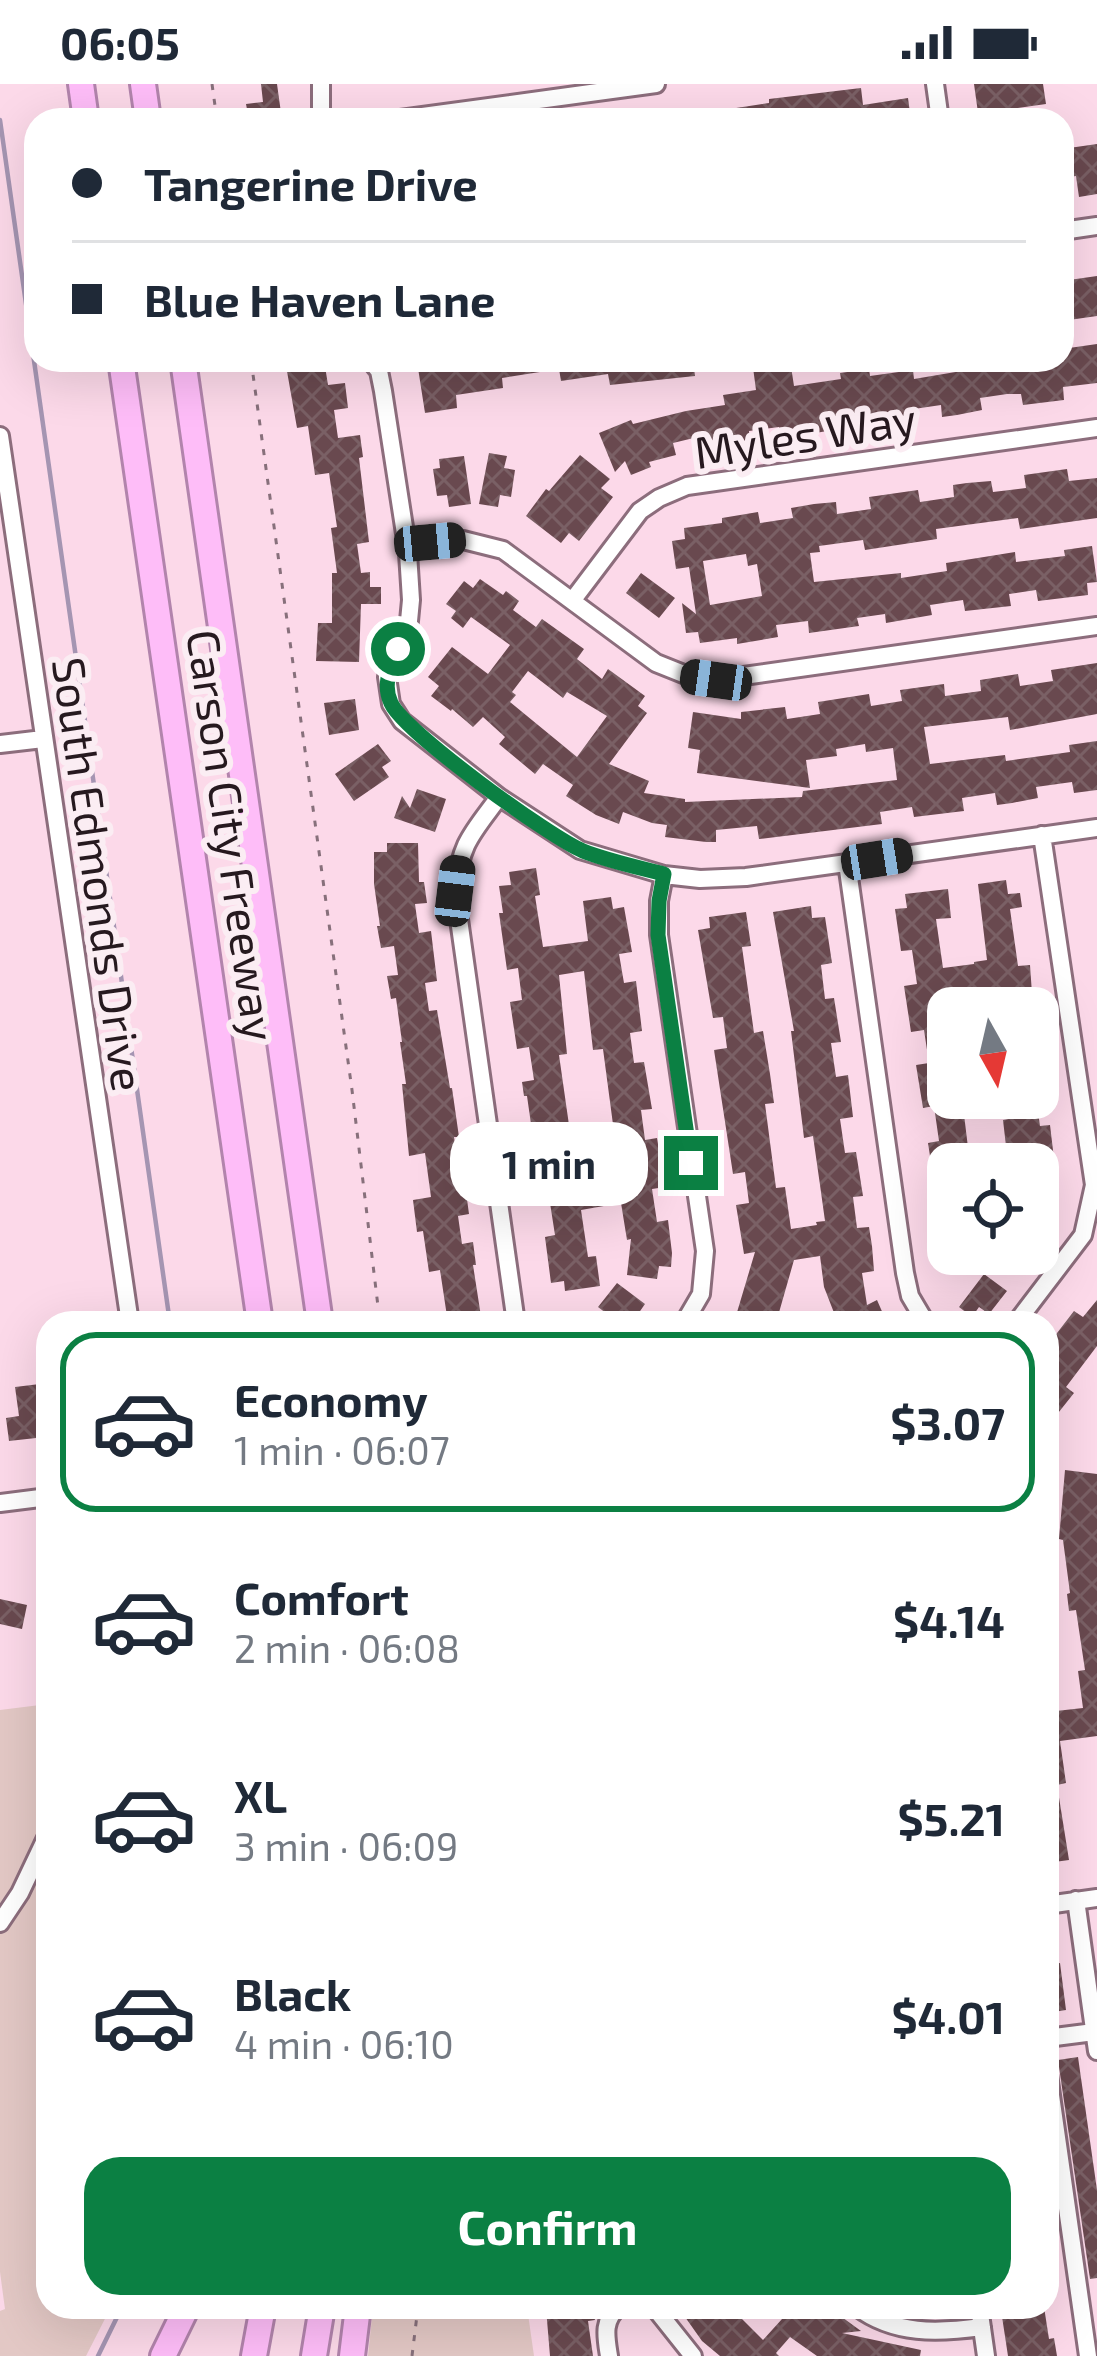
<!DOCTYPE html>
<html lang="en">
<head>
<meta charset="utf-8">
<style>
  body { margin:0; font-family:"Exo 2",sans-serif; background:#f6f6f7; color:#1f2937; height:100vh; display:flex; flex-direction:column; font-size:45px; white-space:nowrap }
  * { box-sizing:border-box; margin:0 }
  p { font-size:39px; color:#747a83 }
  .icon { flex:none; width:66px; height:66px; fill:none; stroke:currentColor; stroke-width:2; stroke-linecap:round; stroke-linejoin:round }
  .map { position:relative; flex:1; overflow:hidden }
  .sheet { position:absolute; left:36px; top:1227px; width:1023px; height:1008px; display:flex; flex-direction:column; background:#fff; border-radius:36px; box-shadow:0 12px 48px #0002 }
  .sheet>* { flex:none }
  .banner { position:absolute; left:24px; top:24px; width:1050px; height:264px; border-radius:36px; box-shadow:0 12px 48px #0002; display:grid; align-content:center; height:264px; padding:0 48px; background:#fff }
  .needle { width:78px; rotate:172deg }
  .buttons { position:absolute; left:927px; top:903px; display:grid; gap:24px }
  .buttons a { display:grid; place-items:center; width:132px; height:132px; border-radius:24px; background:#fff; box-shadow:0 12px 48px #0002; font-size:60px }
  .end { position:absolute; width:54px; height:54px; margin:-27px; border:15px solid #0b8043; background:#fff; box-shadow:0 0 0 6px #fff }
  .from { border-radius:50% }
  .bubble { position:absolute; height:84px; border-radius:36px; background:#fff; box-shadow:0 12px 48px #0002; font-size:39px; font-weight:700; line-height:84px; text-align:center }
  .car { position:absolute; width:36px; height:72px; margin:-36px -18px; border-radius:15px; box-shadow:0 0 9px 3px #0007; background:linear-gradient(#222 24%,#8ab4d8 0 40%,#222 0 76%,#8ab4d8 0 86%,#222 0) }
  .banner b { display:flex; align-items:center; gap:42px; height:114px; font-size:45px }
  .banner b+b { border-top:3px solid #e0e1e3 }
  .banner i { width:30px; height:30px; background:#1f2937 }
  ul { padding:21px 0 0; list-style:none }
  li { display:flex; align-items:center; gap:36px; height:180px; margin:0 24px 18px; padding:0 24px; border:6px solid transparent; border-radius:36px }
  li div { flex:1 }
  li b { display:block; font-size:45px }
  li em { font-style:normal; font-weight:700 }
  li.selected { border-color:#0b8043 }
  li>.icon { width:108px; height:108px; stroke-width:1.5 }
  .primary-button { display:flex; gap:24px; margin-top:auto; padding:24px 48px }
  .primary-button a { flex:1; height:138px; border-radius:36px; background:#0b8043; color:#fff; font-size:48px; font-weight:700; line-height:138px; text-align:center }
  .status { display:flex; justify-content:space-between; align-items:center; height:84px; padding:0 60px; background:#fff; direction:ltr }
  .status svg { height:33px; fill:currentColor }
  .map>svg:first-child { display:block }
  .grass { fill:#e3c8c5 }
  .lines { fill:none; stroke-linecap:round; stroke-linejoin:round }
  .stream { stroke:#a595b2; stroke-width:4.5 }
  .building { fill:url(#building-cross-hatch); fill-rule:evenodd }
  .minor-casing { stroke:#8c6d7c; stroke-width:22 }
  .highway-casing { stroke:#b284ac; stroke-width:30 }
  .path { stroke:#87707b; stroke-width:3; stroke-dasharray:6 9; stroke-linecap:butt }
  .minor { stroke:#fff; stroke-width:16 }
  .highway { stroke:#febdf8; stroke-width:24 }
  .route { stroke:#0b8043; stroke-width:15 }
  .labels { text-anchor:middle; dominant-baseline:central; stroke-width:12; stroke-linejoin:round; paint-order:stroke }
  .street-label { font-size:45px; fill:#26191f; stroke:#fbedf3 }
</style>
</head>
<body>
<div class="status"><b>06:05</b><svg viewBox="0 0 49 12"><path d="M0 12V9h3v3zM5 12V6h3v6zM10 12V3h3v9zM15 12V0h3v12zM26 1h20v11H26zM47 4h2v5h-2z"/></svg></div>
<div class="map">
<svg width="1097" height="2272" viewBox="0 0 1097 2272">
  <defs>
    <pattern id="building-cross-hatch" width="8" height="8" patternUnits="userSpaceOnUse" patternTransform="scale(3)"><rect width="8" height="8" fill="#69494f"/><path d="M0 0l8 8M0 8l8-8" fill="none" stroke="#7a6065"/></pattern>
  </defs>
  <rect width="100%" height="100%" fill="#fcd9e9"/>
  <path class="grass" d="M48,1620v603h63l-25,49h-86v-45l5,-2 -5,-37v-562z
    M373,2223h154l7,49h-166z"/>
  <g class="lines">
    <path class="stream" d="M0,36l170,1203
      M98,2272l24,-49"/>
  </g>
  <path class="building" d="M261,0h16l5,36h-33l-3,-16 17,-2z
    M974,0h69l3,20 -35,5 1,11h-33z
    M861,4l2,17 45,-7 3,22h-33l-1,-3 -21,3h-145l-1,-8 59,-9v-4z
    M1097,60v50l-18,3 -3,-21 -14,2v-29z
    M1097,192v40l-35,5v-40z
    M1097,260v39l-34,4 1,13 -41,5 -2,-11h-14l-27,4 2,12 -25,5 -15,2 -1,-12 -34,5 1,12 -22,3 -26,3 -2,-12 -33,5 2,10 -46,8 -2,-12 -30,4 1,12 -19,3 -24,2 -1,-13 -33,8 3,12 -27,7 2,5 -20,8 -6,-14 -10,11 -16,-39 32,-13 2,4 53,-13 39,-6 -2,-10 33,-5 -4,-30h38l4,26 47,-7 -1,-6 29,-4 1,7 43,-6 1,9 89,-15 -1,-4h60v-11z
    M285,276h39l4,25 17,-2 3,25 -14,2 4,28 22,-3 3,22 -4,1 10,84 -12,2 4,29 9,-1v15h11v17h-20l-2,58 -43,-1 2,-38h14v-50h5l-6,-45 6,-1 -8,-54 -14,2 -7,-49 -11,2z
    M462,276h231l2,16 -85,9 -2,-11 -47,7 -2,-12 -57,9 1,10 -47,7 1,13 -32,5 -7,-45z
    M489,369l18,3 -3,12 11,2 -4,27 -11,-2 -2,12 -19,-3z
    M580,371l30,24 -9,9 12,9 -34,44 -10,-8 -8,10 -35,-27 20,-27 3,2z
    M464,372l7,48 -22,3 -2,-12 -10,1 -4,-27 7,-1 -1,-9z
    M1067,385l2,12 28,-3v40l-77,11 -2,-11 -82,11 1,10 -72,11 -2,-10 -44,6 1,6 -10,1 4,29 87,-9v5l46,-7 -1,-8 38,-6 31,-5 1,10 49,-6 -1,-6 28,-4 5,36 -10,1 1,12 -50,6 -2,-11 -27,4 2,12 -46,5 -2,-11 -33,5 2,10 -46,8 -1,-9 -28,4 2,8 -50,7 -1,-12 -32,4 2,12 -41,7v-6l-37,5 -2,-11 -12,1 -4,-30 14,11 -7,-47 -13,2 -4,-28 13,-2 -1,-11 38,-5v-5l36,-6 2,11 33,-5 -2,-10 23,-4 22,-2 1,12 34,-5 -2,-12 49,-7 2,12 34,-5 -1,-12 14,-2 24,-2 2,11 33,-4 -2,-13zM746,470l2,12 9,-2 5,32 -52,9 -7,-44z
    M641,489l34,25 -16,20 -33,-25z
    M480,495l23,16 3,-4 13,10 -6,9 23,17 6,-8 42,30 -7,10 25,20 6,-10 37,27 -7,10 9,7 -38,51 40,17 -5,12 41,6v3l117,-5 1,-6 94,-11 -4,-32 -27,4 -1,-8 -29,5 1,7 -31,4 4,28 -113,-15 3,-23 -12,-2 5,-36 48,7v-7l44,-5 2,12 33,-5 -2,-12 51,-8 2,12 31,-5 -2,-11 44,-6 1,12 36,-5 -1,-11 38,-6 2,12 33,-5 -2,-11 46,-7v51l-87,16 -2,-13 -84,10 6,37 75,-9 1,6 64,-9 -1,-7 28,-4v49l-23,3 -2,-11 -36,5 2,11 -26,5 -15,2 -2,-12 -33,5 2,13 -50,6 -2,-10 -32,5 2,12 -123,15 -2,-13 -41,4v12h-10l-41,-5 2,-12 -15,-2 -29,-11 -4,12 -23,-9 -30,-19 7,-11 -30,-21 -8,10 -36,-30 6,-7 -22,-20 -10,10 -21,-18 -1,2 -20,-15 8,-10 -11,-9 24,-30 36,27 22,-29 -39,-28 -8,11 -12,-10 5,-7 -10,-7 18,-23 9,7zM528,587l35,27 4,-6 40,24 -30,41 -67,-55 6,-7 -4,-3z
    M355,615l4,31 -30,5 -5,-32z
    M378,660l13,17 -9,6 7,10 -35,24 -19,-27z
    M417,705l29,10 -11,33 -41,-14 8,-22 8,12z
    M387,759h31l1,39h5l3,21 -12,1 4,29 12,-2 6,50 -12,2 4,28 8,-1 13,78h2l7,49h-5l8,56 4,-1 3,22 -11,2 4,28 11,-2 3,23h-3l9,58h-34l-8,-53 -11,2 -6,-41 -6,1 -4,-32 18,-3 -6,-44 -16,3 -7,-72h4l-6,-42h2l-6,-44 -5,1 -4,-23 11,-1 -4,-29 -13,2 -4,-22h3l-6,-42v-32h13z
    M536,784l4,27 -5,1 8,51 45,-6 -5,-40 28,-4 2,12 11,-2 8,45 -13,2 5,29 12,-2 6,50 -12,2 4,30 10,-1 8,47 -11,1 4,30 12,-2 8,49 -13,2 5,33 11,-2 4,33 -1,14 -12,-1 -2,13 -30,-4 4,-36 -4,1 -6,-37 -40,7 7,47 8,-1 4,30 -35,5 -1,-10 -13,2 -6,-46 10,-2 -5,-32 -12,2 -6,-47 13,-2 -5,-33 -9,1 -4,-28h-3l-2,-14 12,-2 -5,-33 -12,2 -7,-47 12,-2 -4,-32 -11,2 -8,-57h4l-4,-27 12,-1 -2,-13zM584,887l9,79 10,-1 11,83 -43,7 -12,-84 8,-1 -8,-79z
    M1006,796l2,14 12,-1 2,14 -12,2 8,57 12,-1 3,43h-56l-3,-17 -28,4 2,103h14l8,66h-22v76l-8,1 -11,-71 3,-1 -4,-26 11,-2 -5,-35 -11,2 -7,-43 13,-2 -5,-33 -13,2 -7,-46 13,-2 -5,-34 -11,1 -6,-42 12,-1 -2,-14 43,-5 3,29 -15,1 7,49 31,-4v-2l13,-2 -9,-76z
    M811,822l1,12 13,-1 7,46 -11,2 4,34 9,-1 7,44 -10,1 5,34 12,-2 5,42 -13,2 5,34 11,-1 7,44 -10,1 4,31 12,-1 3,19 2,25 -12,2 5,32 10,-5 7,16 -17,7h-29l-14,-36 -4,-31 -26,4 -18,63h-22l-19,-4 20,-67 -11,2 -8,-49 13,-2 -4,-31 -12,2 -19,-124 13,-2 -4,-31 -10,1 -15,-88 12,-2 -1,-11 37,-5 5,34 -9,1 12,86 9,-2 7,43 4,29 -9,1 11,84 9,-1 6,42 26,-4 -1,-3 9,-1 -5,-36 -7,-49 -9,2 -13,-107h3l-21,-119z
    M1006,1014h30l4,28 10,-1 5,42 -17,2v-5h-23l-3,-19 -6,1 -3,-26 6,-1z
    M984,1190l23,17 -18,23 -10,-7 -7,10 -13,-10z
    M617,1199l28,21 -7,10 12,9h-31l-21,-16z
    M1097,1216v46l-31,41 8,6 -27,34v-81l27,-35 9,6z
    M48,1299v22h-7l4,32 -36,4 -3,-23 13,-2 -4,-29z
    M1065,1386l32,4v262l-37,5 6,42 -9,2 12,75 -22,3v-157l8,-1 1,6 27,-3 -5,-37 7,-1 -9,-60 -7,1 -2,-17 3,-1 -7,-53 -4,-1z
    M0,1515l27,6 -5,24 -22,-5z
    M1060,1879l6,47 -19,3v-48z
    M1078,1973l19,133v88l-7,1 -32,-219z
    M555,2223h38l2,13 -7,1 5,35h-43l-4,-48z
    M678,2223h68l-9,7 26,26 19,-21 -13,-12h59l33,24 -19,2 79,17 -1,6h-103l-27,-19 -14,16 3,3h-59l-18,-15z
    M920,2223h46l1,9 -46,1z
    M1026,2223h18l5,32 5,-1 3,18h-49l-7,-46z"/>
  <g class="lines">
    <g class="minor-casing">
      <path id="minor" d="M321,0v29l5,7
        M935,0l5,36
        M393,36l263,-36
        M1062,147l35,-5
        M370,276l9,11 4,20 25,162 3,47 -2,21 -22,56 4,27 11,17 97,76 81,53 84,25 36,4 46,-2 351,-49
        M0,352l130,887
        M407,461l56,-5 40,10 153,113 35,14 24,3 382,-54
        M572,517l68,-90 19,-13 28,-12 410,-58
        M0,660l43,-5
        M499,713c-28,38 -38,45 -44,94l61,432
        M847,779l58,410 5,23 16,27
        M664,791l-5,26v34l46,316 -4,43 -17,29
        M1016,1239l67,-88 11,-50 -52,-350
        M0,1419l48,-6
        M1076,1816l21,151
        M1047,1821l50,-7
        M0,1839l20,-30 28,-59
        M1047,1954l47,-6
        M1047,1983l41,289
        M654,2223l39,49
        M857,2223c37,28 81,26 125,20
        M979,2223l7,49
        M609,2272c-3,-19 -7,-36 10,-49"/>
    </g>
    <g class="highway-casing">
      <path id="highway" d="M81,0l5,36
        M143,0l5,36
        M121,276l139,963
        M183,276l137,963
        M163,2272l24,-49
        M254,2272l9,-49
        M314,2272l8,-49
        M352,2272l6,-49"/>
    </g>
    <path class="path" d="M212,0l5,36
      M251,276l101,730 28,233
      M412,2272l6,-49"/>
    <use href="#minor" class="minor"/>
    <use href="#highway" class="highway"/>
  </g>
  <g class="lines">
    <path class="route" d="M398,565c-7,18 -16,35 -7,54 12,28 160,135 192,148 25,10 54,16 81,23l-5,27 -1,34 33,228"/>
  </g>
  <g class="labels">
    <g class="street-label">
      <text transform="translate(805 350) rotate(-9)">Myles Way</text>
      <text transform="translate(233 751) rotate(82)">Carson City Freeway</text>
      <text transform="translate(100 790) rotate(82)">South Edmonds Drive</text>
    </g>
  </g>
</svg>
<div class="buttons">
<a><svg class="needle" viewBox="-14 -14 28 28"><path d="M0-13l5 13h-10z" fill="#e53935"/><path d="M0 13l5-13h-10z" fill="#747a83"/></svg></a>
<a><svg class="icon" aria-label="locate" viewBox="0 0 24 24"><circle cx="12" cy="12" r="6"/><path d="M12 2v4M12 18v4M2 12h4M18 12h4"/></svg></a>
</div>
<i class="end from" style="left:398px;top:565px"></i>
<i class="end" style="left:691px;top:1079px"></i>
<div class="bubble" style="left:450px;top:1038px;width:198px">1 min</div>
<i class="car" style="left:430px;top:458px;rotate:85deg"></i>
<i class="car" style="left:716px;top:596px;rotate:278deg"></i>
<i class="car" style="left:877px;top:775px;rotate:81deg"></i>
<i class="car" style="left:455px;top:807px;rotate:7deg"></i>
<div class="banner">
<b><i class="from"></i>Tangerine Drive</b>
<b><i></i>Blue Haven Lane</b>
</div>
<section class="sheet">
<ul>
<li class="selected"><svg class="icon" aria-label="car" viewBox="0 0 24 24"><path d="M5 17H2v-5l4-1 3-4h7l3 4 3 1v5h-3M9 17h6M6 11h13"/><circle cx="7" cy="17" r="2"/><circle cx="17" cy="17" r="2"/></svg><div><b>Economy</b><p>1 min · 06:07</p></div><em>$3.07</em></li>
<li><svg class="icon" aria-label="car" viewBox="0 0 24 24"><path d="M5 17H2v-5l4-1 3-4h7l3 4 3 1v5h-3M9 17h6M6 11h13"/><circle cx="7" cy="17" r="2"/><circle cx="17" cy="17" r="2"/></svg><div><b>Comfort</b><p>2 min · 06:08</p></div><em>$4.14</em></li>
<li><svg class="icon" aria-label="car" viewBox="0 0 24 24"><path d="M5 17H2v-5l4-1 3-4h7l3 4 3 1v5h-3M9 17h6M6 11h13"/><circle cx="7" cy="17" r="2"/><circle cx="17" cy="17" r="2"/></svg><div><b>XL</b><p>3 min · 06:09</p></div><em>$5.21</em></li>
<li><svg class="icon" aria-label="car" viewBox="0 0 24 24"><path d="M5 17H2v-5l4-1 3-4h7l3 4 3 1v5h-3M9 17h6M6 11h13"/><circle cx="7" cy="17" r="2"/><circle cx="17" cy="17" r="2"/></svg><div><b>Black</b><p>4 min · 06:10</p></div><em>$4.01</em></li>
</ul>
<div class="primary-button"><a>Confirm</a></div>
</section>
</div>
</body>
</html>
